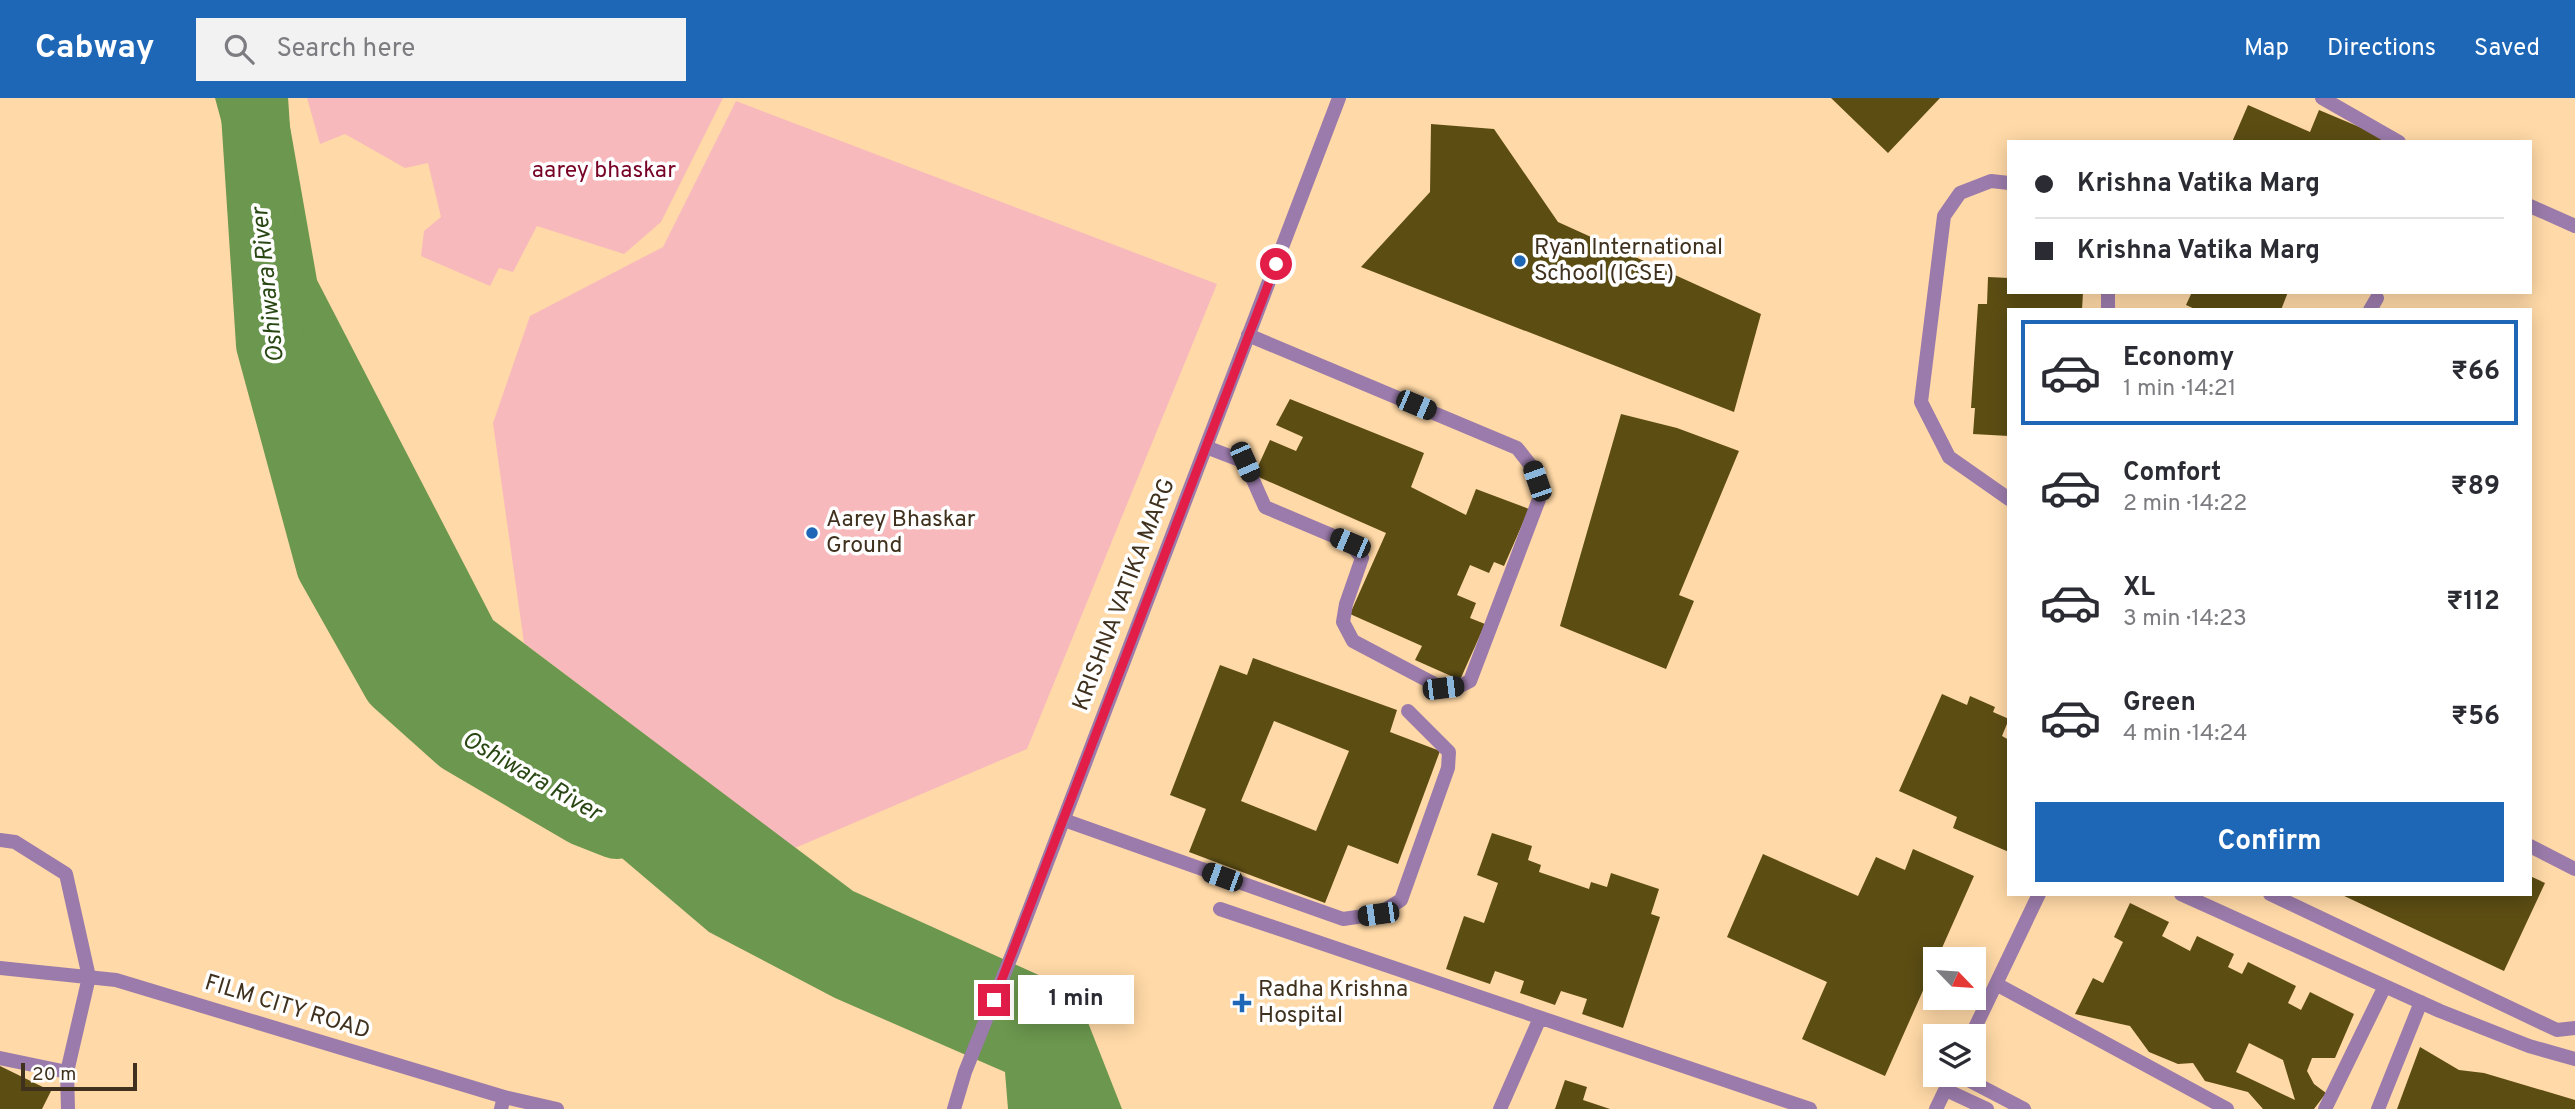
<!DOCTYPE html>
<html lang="en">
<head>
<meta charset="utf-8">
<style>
  body { margin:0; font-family:Overpass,sans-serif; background:#f2f2f3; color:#2b2b33; height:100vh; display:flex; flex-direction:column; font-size:26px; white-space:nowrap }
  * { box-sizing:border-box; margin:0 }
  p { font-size:23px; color:#7c7c81 }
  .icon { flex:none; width:38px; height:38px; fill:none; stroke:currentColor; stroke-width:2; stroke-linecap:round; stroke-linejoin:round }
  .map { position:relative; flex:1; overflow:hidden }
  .sheet { position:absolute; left:2007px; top:210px; width:525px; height:588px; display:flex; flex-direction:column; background:#fff; border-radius:0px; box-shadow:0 4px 18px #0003 }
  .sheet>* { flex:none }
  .guide { position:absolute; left:2007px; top:42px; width:525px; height:154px; border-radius:0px; box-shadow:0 4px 18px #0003; display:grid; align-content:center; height:154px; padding:0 28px; background:#fff }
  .needle { width:46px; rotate:115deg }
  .buttons { position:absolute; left:1923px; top:849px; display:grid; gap:14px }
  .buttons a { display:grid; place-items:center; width:63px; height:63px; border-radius:0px; background:#fff; box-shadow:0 4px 18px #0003; font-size:35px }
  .scale { position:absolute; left:21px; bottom:18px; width:116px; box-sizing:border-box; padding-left:7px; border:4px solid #3f311d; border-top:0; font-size:19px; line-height:24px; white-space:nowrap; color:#3f311d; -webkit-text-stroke:5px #fff; paint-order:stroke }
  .end { position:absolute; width:32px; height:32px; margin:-16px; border:9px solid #e11d48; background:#fff; box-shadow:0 0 0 4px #fff }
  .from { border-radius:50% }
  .bubble { position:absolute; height:49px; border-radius:0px; background:#fff; box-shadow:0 4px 18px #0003; font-size:23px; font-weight:700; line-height:49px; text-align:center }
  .car { position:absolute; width:21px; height:42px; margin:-21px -10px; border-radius:9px; box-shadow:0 0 5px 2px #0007; background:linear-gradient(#222 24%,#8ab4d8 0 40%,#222 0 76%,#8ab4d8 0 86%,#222 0) }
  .guide b { display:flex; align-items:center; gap:24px; height:66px; font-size:26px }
  .guide b+b { border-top:2px solid #e1e1e2 }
  .guide i { width:18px; height:18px; background:#2b2b33 }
  ul { padding:12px 0 0; list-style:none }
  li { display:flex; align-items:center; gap:21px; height:105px; margin:0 14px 10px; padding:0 14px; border:4px solid transparent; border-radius:0px }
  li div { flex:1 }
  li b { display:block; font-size:26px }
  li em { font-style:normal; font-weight:700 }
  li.selected { border-color:#1e67b7 }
  li>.icon { width:63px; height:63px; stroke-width:1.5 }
  .action { display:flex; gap:14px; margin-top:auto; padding:14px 28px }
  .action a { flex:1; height:80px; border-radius:0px; background:#1e67b7; color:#fff; font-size:28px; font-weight:700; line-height:80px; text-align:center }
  header { display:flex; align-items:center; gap:42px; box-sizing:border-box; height:98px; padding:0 35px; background:#1e67b7; color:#fff }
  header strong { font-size:33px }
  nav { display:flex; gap:38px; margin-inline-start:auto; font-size:24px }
  .search { width:490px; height:63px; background:#f2f2f3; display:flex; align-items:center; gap:18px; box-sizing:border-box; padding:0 24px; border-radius:0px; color:#7c7c81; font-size:26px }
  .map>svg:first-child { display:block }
  .green { fill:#f8b9bd }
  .water { fill:#6b974e }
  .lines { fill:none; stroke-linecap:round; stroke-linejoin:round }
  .river { stroke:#6b974e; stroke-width:68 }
  .building { fill:#5c4d13; fill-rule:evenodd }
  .service { stroke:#9b7bab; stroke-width:14 }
  .minor { stroke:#9b7bab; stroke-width:14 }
  .tertiary { stroke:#9b7bab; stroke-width:14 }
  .route { stroke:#e11d48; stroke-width:9 }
  .poi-dot { fill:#1e67b7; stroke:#fff; stroke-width:2.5 }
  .labels { text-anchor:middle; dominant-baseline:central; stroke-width:7; stroke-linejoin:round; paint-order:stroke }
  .park-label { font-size:23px; fill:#770326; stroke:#fff }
  .poi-label { font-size:23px; fill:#3f311d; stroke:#fff; text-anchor:start }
  .street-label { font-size:23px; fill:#3f311d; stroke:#fff }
  .water-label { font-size:24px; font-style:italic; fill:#294713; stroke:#fff }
</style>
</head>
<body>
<header>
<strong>Cabway</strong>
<div class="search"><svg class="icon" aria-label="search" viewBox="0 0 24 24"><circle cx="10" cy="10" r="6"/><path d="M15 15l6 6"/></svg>Search here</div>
<nav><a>Map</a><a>Directions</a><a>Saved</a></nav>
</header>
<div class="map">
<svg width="2575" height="1011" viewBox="0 0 2575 1011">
  <rect width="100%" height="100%" fill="#ffd9a7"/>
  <path class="green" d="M307,0h416l-62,124 -37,32 -87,-28 -24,46 -14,-4 -9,18 -69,-30 3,-25 17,-14 -13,-54 -23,5 -60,-34 -25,10z
    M736,3l481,183 -190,465 -232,99 -271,-205 -31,-220 37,-107 133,-69z"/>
  <path class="water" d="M215,0h70l32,182 176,340 360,271 223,101 46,117h-114l-3,-37 -170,-74 -126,-66 -290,-246 -71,-98z"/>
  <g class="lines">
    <path class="river" d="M254,0l16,246 60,221 66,117 65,58 123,72 33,13"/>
  </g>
  <path class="building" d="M1831,0h109l-52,55z
    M2248,7l62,27 9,-22 69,29 -1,3h-155z
    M1431,26l63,5 64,93 203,92 -27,98 -373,-145 69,-75z
    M1988,179l21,1v14h74l-1,18h-73v126l-36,-2 2,-26h-4l7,-104h9z
    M2192,194h96l-7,18h-84l-11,-5z
    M1290,301l134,54 -13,34 55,28 10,-26 53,20 -25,57 -10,-4 -5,11 -19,-8 -13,30 19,8 -6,15 15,6 -25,56 -45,-20 7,-14 -72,-32 36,-81 -132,-58 16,-35 26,11 7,-14 -27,-12z
    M1621,316l56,14 62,23 -60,144 15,6 -28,68 -106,-43z
    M1253,560l144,52 -7,22 50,19 -42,113 -50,-19 -23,58 -136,-51 17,-43 -36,-14 50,-130 27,10zM1274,623l75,30 -33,80 -75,-30z
    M1942,596l25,11 3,-9 25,11 -2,5 16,7 -7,17 7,4v112l-56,-24 4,-11 -58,-26z
    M1492,735l40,13 -4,14 13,5 -2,7 50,17 2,-7 16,5 4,-14 48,16 -8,25 9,3 -37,111 -41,-14 5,-15 -26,-8 -6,14 -35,-12 4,-12 -29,-10 -5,13 -44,-15 18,-53 20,7 14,-40 -21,-8z
    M1913,751l61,27 -89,200 -83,-37 25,-57 -100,-45 36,-83 95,42 18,-39 29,13z
    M2530,778l15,7 -41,88 -164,-77h190z
    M2130,805l39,19 -7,14 28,15 7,-15 37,18 -6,13 14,7 6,-12 48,24 -8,17 13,7 9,-18 44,22 -19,44h-23l-5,13 7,13 12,9 -12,16h-51l-15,-17 -43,-11 -12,-18 -15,1 -29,-12 -19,-26 -55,-12 18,-36 10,5 20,-41 -9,-5zM2249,945l34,17 12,40 -59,-28z
    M2420,949l39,23 25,3 91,27v9h-178z
    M0,968l51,25 -9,18h-42z
    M1565,982l22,7 -4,13 27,9h-55z"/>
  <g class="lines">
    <path class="service" d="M2009,85l-18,-2 -31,12 -16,23 -23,186 28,55 60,42
      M2530,108l45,20
      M2108,212v-18
      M1064,722l279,99 35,-5 23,-14 47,-132 1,-16 -41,-41
      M0,960l67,14 1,37
      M67,974l22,-95
      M501,1011l3,-12"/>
    <path class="minor" d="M2322,0l77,44
      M2370,212l7,-12
      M1206,349l39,15 20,45 85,36 12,15 -16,46 -3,18 10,19 89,47 18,-2 10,-5 71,-187 -9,-27 -15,-19 -269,-113
      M2530,748l45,23
      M2181,796l259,117 89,35 46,13
      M2270,796l287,136 18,-2
      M1220,811l590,200
      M1996,886l231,125
      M1971,938l68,-142
      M1957,976l67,35
      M1946,992l41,19
      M1500,1011l40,-91
      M1936,1011l13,-27
      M2325,1011l60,-123
      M2378,1011l43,-107"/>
    <path class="tertiary" d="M0,742l15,2 51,32 23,103
      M0,870l116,12 388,117 53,12
      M954,1011l11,-37 48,-120 326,-854"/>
  </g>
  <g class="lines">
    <path class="route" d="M994,902l282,-736"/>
  </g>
  <g class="poi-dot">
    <circle cx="1520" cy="163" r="7"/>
    <circle cx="812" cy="435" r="7"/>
    <path d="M1238.5 894.5h7v7h7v7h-7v7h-7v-7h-7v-7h7z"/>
  </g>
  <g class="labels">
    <g class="park-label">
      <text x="604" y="73">aarey bhaskar</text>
    </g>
    <g class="poi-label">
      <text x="1534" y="150">Ryan International<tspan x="1534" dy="26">School (ICSE)</tspan></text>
      <text x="826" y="422">Aarey Bhaskar<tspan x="826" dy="26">Ground</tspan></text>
      <text x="1258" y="892">Radha Krishna<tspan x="1258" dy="26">Hospital</tspan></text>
    </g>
    <g class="street-label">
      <text transform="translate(1125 497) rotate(-69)">KRISHNA VATIKA MARG</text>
      <text transform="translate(287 910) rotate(17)">FILM CITY ROAD</text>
    </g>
    <g class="water-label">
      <text transform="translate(269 187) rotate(-96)">Oshiwara River</text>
      <text transform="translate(531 679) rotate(30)">Oshiwara River</text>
    </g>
  </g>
</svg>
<div class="buttons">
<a><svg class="needle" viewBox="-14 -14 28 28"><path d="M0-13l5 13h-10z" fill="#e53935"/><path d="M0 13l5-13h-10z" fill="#7c7c81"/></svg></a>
<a><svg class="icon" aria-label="layers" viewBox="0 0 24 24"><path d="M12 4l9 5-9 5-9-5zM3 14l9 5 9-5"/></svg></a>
</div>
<div class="scale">20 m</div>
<i class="end from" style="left:1276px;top:166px"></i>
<i class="end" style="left:994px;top:902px"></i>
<div class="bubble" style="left:1018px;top:877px;width:116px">1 min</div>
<i class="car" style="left:1416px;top:307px;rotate:113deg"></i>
<i class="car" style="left:1245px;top:364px;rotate:156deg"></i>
<i class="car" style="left:1537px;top:383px;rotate:341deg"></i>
<i class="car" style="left:1350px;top:445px;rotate:293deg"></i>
<i class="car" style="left:1443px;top:590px;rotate:83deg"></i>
<i class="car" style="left:1222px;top:779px;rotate:290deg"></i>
<i class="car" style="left:1378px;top:816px;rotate:262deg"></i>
<div class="guide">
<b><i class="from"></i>Krishna Vatika Marg</b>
<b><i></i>Krishna Vatika Marg</b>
</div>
<section class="sheet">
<ul>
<li class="selected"><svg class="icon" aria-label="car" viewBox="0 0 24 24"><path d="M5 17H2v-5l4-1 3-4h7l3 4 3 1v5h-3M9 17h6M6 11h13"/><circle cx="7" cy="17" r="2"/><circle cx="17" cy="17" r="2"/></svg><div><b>Economy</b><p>1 min · 14:21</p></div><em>₹66</em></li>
<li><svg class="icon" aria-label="car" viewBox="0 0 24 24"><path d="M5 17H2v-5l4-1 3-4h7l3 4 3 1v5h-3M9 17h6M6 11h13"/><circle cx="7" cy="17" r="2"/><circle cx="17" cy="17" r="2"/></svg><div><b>Comfort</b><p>2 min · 14:22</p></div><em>₹89</em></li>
<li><svg class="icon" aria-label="car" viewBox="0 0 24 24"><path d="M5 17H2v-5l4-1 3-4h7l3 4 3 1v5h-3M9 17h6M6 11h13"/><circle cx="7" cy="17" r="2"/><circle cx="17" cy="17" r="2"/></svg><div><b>XL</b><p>3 min · 14:23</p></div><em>₹112</em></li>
<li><svg class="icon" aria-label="car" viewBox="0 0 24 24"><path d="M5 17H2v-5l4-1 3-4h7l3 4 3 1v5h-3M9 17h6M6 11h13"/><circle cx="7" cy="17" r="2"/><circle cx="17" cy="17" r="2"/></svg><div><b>Green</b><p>4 min · 14:24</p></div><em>₹56</em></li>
</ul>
<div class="action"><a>Confirm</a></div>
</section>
</div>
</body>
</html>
